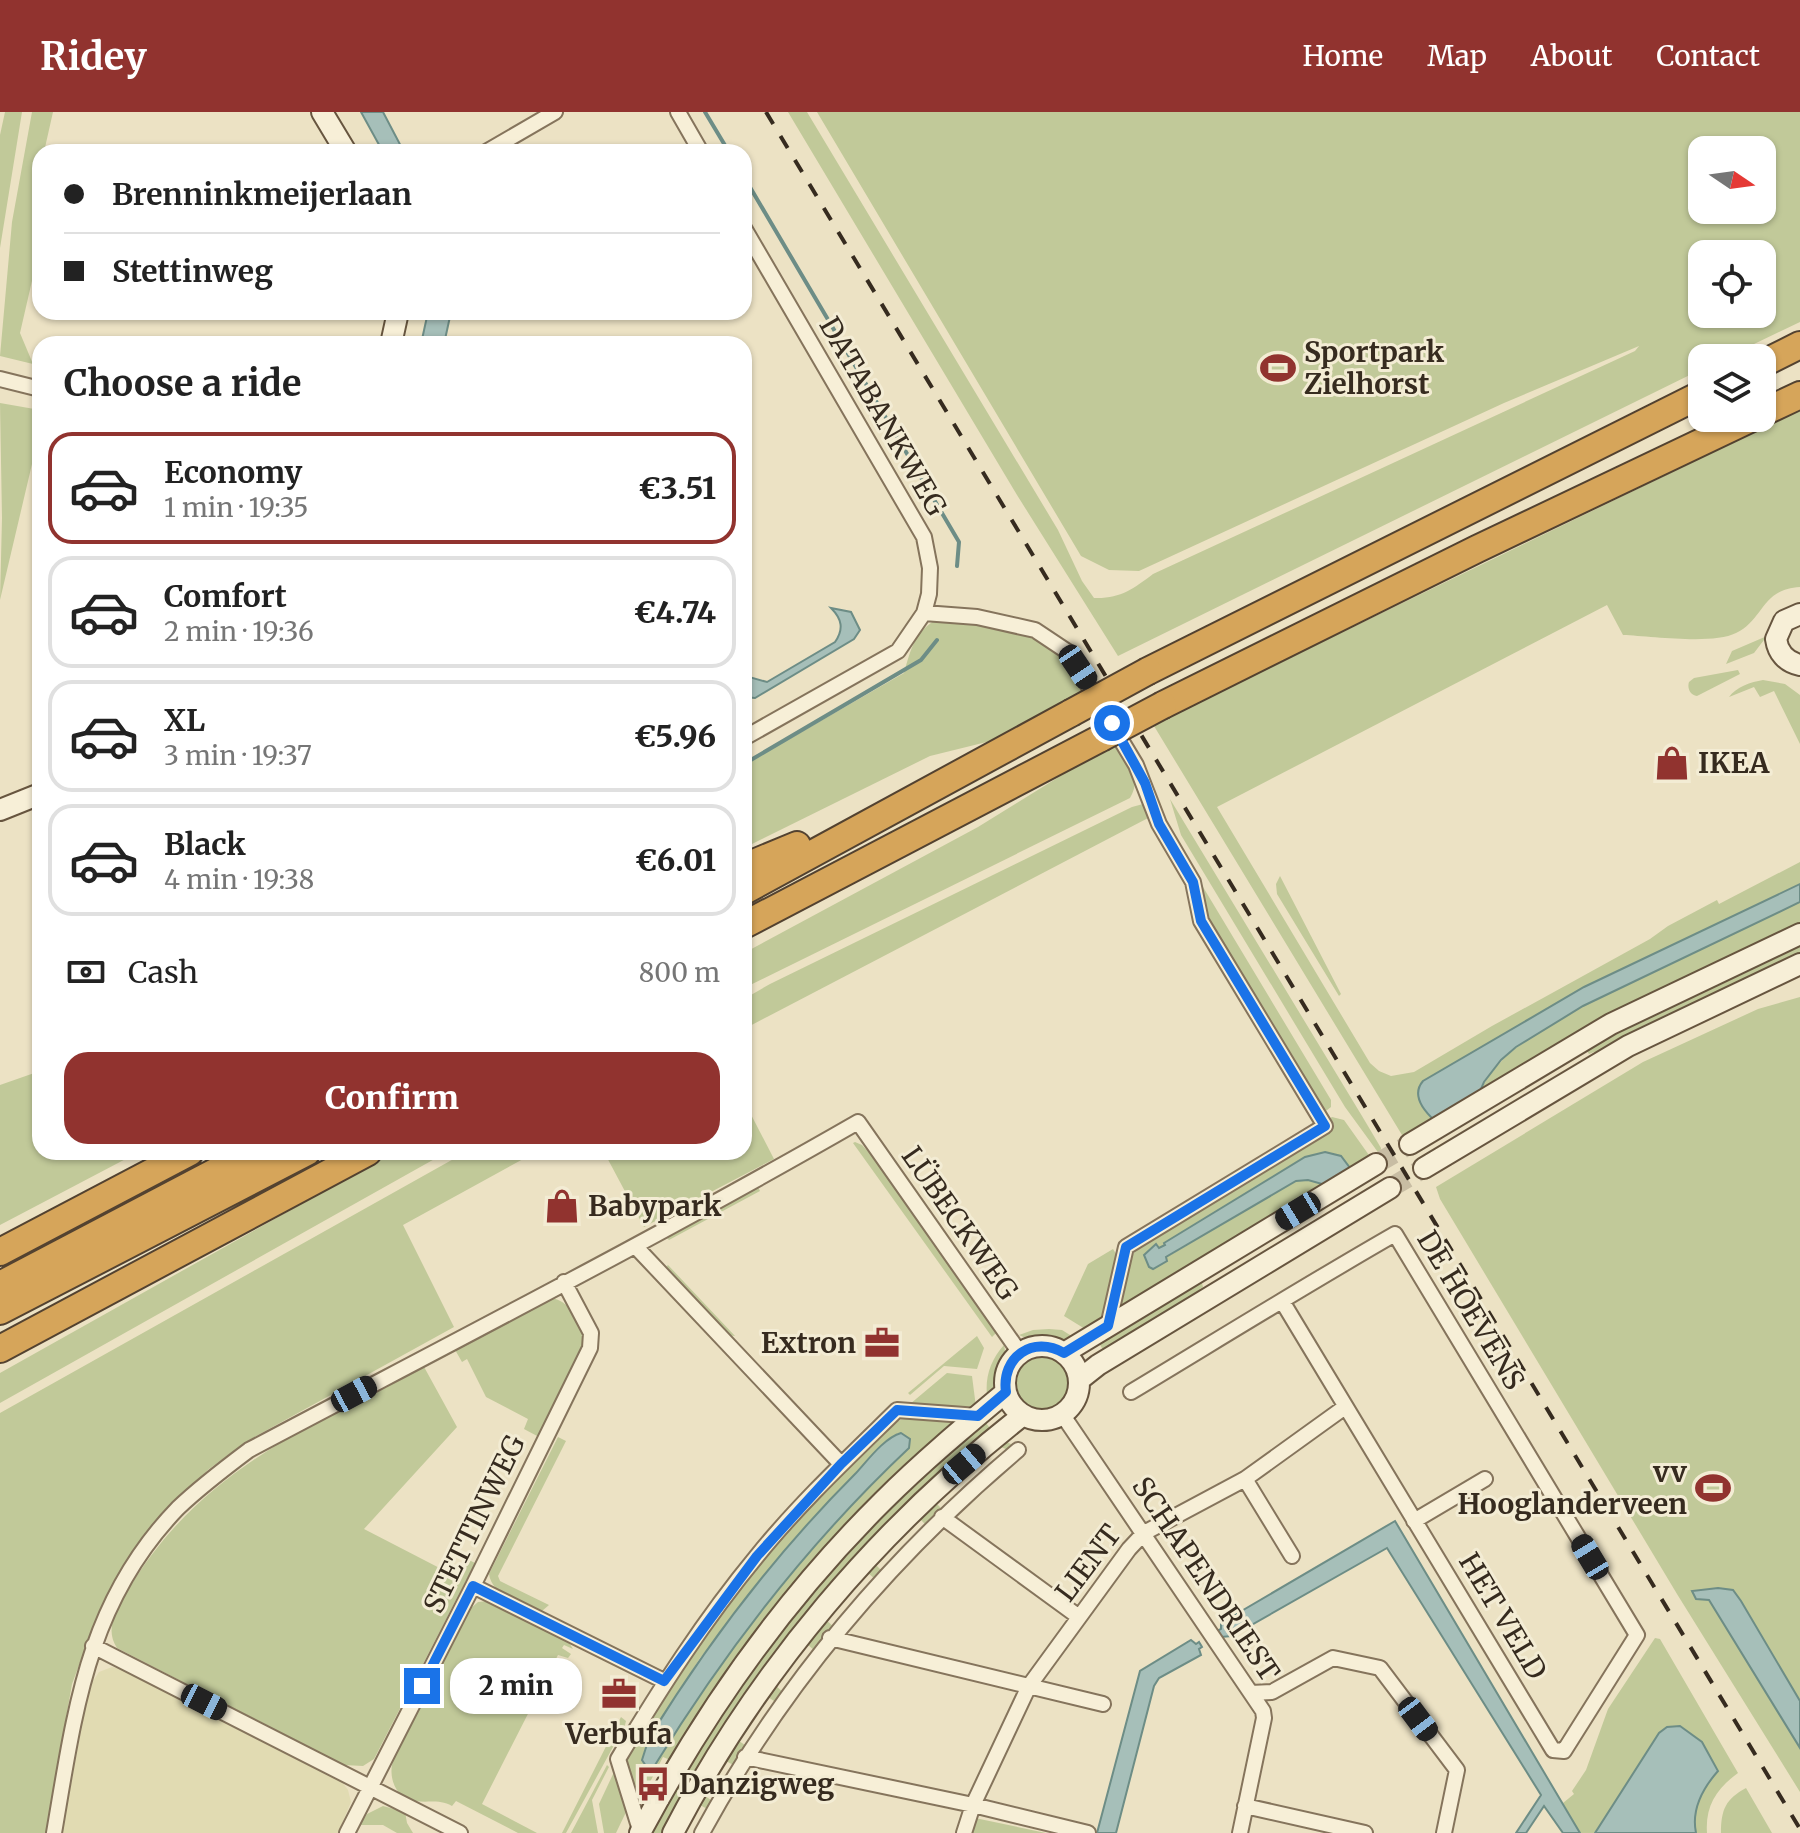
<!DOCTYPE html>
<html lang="en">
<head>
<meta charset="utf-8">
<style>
  body { margin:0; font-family:Merriweather,serif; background:#f2f2f2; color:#222; height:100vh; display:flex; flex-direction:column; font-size:30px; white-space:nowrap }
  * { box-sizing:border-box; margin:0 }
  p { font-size:26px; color:#767676 }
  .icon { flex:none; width:44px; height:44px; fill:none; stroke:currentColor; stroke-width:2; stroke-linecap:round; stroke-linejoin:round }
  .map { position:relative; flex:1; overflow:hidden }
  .details { position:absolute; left:32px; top:224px; width:720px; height:824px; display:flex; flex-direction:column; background:#fff; border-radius:24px; box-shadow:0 2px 6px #0004 }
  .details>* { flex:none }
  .guide { position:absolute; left:32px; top:32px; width:720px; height:176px; border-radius:24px; box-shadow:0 2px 6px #0004; display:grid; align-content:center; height:176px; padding:0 32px; background:#fff }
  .needle { width:52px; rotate:103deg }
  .fabs { position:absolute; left:1688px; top:24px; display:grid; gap:16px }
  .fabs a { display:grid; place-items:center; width:88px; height:88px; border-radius:16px; background:#fff; box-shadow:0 2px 6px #0004; font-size:40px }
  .end { position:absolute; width:36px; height:36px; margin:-18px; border:10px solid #1a73e8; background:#fff; box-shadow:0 0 0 4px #fff }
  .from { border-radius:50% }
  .bubble { position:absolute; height:56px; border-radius:24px; background:#fff; box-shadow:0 2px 6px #0004; font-size:26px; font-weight:800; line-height:56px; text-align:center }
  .car { position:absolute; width:24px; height:48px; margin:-24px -12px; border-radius:10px; box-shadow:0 0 6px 2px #0007; background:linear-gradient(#222 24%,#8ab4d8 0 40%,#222 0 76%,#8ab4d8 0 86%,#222 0) }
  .guide b { display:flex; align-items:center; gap:28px; height:76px; font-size:30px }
  .guide b+b { border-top:2px solid #e0e0e0 }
  .guide i { width:20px; height:20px; background:#222 }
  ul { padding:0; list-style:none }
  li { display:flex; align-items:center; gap:24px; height:112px; margin:0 16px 12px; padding:0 16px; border:4px solid #e0e0e0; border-radius:24px }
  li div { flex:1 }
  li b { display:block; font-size:30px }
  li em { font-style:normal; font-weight:800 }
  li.on { border-color:#91332f }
  li>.icon { width:72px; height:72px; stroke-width:1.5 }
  h2 { padding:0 32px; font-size:36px; line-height:96px }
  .pay { display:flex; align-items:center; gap:20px; height:88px; padding:0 32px; font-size:30px }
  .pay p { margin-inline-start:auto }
  .button { display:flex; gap:16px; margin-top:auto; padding:16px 32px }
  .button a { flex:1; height:92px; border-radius:24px; background:#91332f; color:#fff; font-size:32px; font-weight:800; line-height:92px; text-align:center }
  header { display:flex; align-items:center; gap:48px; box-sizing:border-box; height:112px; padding:0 40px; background:#91332f; color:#fff }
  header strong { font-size:38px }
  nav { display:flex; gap:44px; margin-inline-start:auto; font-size:28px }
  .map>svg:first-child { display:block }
  .farmland { fill:#e1dbb2 }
  .green { fill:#c1c999; fill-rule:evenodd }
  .water { fill:#a6bfb9; stroke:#6d8d86; stroke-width:2 }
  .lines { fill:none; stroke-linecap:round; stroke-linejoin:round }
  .stream { stroke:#6d8d86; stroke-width:4 }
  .secondary-tunnel { stroke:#c8bda3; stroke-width:20; stroke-dasharray:20 10; stroke-linecap:butt }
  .street-casing { stroke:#85745c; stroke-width:18 }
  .secondary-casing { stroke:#67553f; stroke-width:24 }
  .highway-casing { stroke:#534230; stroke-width:30 }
  .street { stroke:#f7efd7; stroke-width:14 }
  .secondary { stroke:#f7efd7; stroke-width:20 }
  .highway { stroke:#d6a55a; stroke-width:26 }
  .rail { stroke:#362b1f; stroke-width:4; stroke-dasharray:14 14; stroke-linecap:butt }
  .highway-bridge-casing { stroke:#534230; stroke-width:30; stroke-linecap:butt }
  .highway-bridge { stroke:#d6a55a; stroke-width:26 }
  .route { stroke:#1a73e8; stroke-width:10 }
  .labels { text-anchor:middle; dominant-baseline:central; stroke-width:6; stroke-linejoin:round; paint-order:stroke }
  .poi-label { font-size:28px; font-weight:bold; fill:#362b1f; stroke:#f3ecd4; text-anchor:start }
  .street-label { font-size:28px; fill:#362b1f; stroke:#f3ecd4 }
</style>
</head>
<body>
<header>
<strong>Ridey</strong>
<nav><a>Home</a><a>Map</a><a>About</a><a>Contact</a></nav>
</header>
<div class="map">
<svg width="1800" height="1721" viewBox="0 0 1800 1721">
  <rect width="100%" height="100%" fill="#ece2c4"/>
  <path class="farmland" d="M112,1555l14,3 213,108 9,12 3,12 -13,31h-276l27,-146 10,-15z"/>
  <path class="green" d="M5,0h17l-22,136v-113z
    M32,0h21l-9,40h-4l-3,30 3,6v58l-20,87 13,31 -33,-8 12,-134z
    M788,0h19l251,418 24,51 12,17c26,1 39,-9 59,-24l482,-223 4,-5 -135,57 -365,168 -30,-1 -28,-14 -264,-444h983v210l-75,36h-23v11l-584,287 -101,-161zM1702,38h60v60h-60zM1702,142h60v60h-60z
    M0,291l40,7v20l-40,170 2,-82z
    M1800,298v177c-39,2 -36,33 -64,46 -23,12 -86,3 -113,2l-16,-30 -390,202 153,256 9,8 12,5 23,-4 78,-46 158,-87 18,-13 49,-26 2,4 81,-42v22l-216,103 -161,94c-11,16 2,28 12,40l-28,18 -3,-4h-2l-248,-409 22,-13z
    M939,506c44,3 95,6 126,41 11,12 19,28 28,41l-54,29 -109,27 -186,92v-83l160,-92c7,-25 11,-42 35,-55z
    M1767,524l-13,17 -28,11 6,-13z
    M1738,558l2,4 -43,22c-7,-1 -10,-8 -8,-14l5,-4z
    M1763,568l22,4 15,11v49l-26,-53 -14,6 -6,-10 -25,10c7,-10 22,-15 34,-17z
    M1120,632c10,18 22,34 10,54l-386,190v-35l234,-126 105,-65z
    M1170,687l192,317 19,32 -1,7 -35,-48 -164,-272z
    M1143,692l7,13 -406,212v-30l26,-15 362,-177z
    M1280,764l61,118 -2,2 -62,-102 -1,-10z
    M1200,770l131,218v7l-9,7 -116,-192z
    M1800,790v29l-322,165c18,-44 65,-67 105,-90z
    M1800,827v22l-202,97 -4,-6 -5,2 -2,-3 4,-3 -4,-6z
    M1800,885v795l-123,-198 -237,-395 -4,-12 207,-125 115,-53z
    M40,959v81h99l-139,73v-140z
    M744,989l30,58 -130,68 -40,-75h140z
    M1332,1005l12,3 27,38 -18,14 -20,-19h-16l-152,92 -6,4 -3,-5 -12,11 5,12 17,-7 -1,-2 131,-77 12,-1 21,6 -213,131 13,-56 8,-13z
    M855,1030l7,3 10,11 125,176 -5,5 -139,-194z
    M394,1040h53l-447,251v-30z
    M466,1040h70l-133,73 51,102 -205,113 -40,29 -40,39 -33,39 -41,76 -23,61 -26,149h-46v-420z
    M758,1075l2,4 -91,49 -3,-3z
    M1113,1137l5,8c-6,25 -9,56 -28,75l-26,-16 24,-52z
    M668,1153l67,71 -8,-1 -62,-67z
    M1194,1167l4,6 4,-2 1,4 -3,2 4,6 -98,60 -10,-17z
    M550,1186c20,1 31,26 34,44l-45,95 -15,-8 4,-10 -42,-22 -19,-38 -5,3 -8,-14z
    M1049,1217l13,1 16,10c-18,4 -43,3 -59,-5l14,-5z
    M977,1224l7,12 -7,21 -33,-3 -34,29 -2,-2z
    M1004,1233c4,16 -3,40 -17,50 -2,-18 4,-36 17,-50z
    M1013 1271a29 29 0 1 1 58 0a29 29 0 1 1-58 0Z
    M423,1253l34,62 -93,102 91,47 10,-18 10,5 -101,196 -11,7 -19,-1 -227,-117c-13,-20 0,-38 10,-56 70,-120 180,-164 296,-227z
    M947,1261l25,3 4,31 -64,-1 -2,-2z
    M909,1305l50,4 -246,281 -43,58 -7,-3 -25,48 -11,-45 32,-62 78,-110 85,-98 73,-68zM898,1321l11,15c-100,94 -184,199 -254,317l-12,-1 1,-13 5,-13 51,-80 137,-166z
    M981,1305l13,16 -108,100 -217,300h-24l38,-68 134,-186z
    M558,1325l8,4 -68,135 2,5 49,24 -7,6c-19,-7 -50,-15 -53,-37z
    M1000,1326l16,9 -6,4 -11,-5 -63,57 7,7 -16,16 -7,-7 -45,45 8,8 -7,8 -8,-7 -42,47 8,7 -19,24 -8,-7 -31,42 8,7 -7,10 -9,-6 -29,44 9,6 -13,19 -9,-5 -21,35 9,6 -5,8 -9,-5 -15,28h-8l143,-215z
    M488,1489l80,40 5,8 -9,-4 -2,3 9,6 -3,4 -10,-3 -76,149 55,29h-19l-62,-32 -4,5c-13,-7 -24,-3 -37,-5 -20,-3 -27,-24 -22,-40l77,-152 8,-7z
    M1655,1526l5,1 78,134c-21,15 -33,33 -31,60h-11c-4,-18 3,-34 11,-50l-48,-50 -64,100h-15l-17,-30 11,-9 -2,-3 14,-21 22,-61z
    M621,1605l5,4 -1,4 -59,108h-4z
    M607,1653l2,2 -17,33 6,33h-27z
    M614,1660l14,36 -12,25h-12l-5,-29z
    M1746,1676l26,45h-51c0,-24 5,-34 25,-45z
    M383,1694l22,6 2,11 6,10h-16l-14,-8h-23l7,-11z
    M975,1706l71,15h-76z"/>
  <path class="water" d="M361,0h22l21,40h-21z
    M428,200h23l-7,32h-23z
    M831,496l20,4 9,18 -6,9 -99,59 -11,-1v-32l5,12 18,5 68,-40c9,-13 7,-23 -4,-34z
    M1800,772v18l-217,104 -67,41 -15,13 -17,22 -6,14 -43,25c-11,-10 -24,-26 -12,-40l161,-94z
    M1325,1040l16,4 12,16 -24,14 -21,-6 -12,1 -130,76 1,4 -14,8 -4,-2 -5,-12 12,-11 3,4 6,-3 -1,-2 141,-86z
    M901,1321l9,6 -1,9c-101,95 -182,200 -254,317l-9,1 -4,-6 7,-22c59,-96 127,-185 207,-265 12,-13 28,-35 45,-40z
    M1395,1409l185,312h-17l-19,-27 -18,27h-10l25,-38 -154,-247 -155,88 -11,1 -4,-6 4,-2v-6z
    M1718,1476l15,2 8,11 59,100v47l-91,-148 -13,-1 -4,-8z
    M1191,1528l5,4 3,-2 3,5 -3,2 2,6 -42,23 -5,8 -38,147h-19l43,-162z
    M1680,1614l22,16 16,29c-15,17 -27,38 -22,62h-101l64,-100 8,-6z"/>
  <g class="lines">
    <path class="stream" d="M705,0l24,40
      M744,65l215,365 -2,24
      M744,652l177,-104 16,-20"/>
    <path class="secondary-tunnel" d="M1376,1052l34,-20
      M1390,1076l34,-20"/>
    <g class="street-casing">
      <path id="street" d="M678,0l23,40
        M486,40l69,-40
        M744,116l180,309 6,31 -1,26 -5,19 -26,38 -154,87
        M0,267l40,10
        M924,501l53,4 58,13 33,22 68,113 23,59 34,58 8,39 124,205 -199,121 -18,79
        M636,1135l205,217
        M1131,1280c88,-53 175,-107 264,-158l242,401 -73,116 -11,-1 -271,-449
        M1062,1302l201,297 1,7 -24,115
        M1245,1367l47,77
        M942,1405l137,100
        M1414,1409l71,-42
        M473,1474l191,95
        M830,1526l273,66
        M93,1534l367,187
        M1251,1581l21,-1 61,-34 47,10 77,102 -13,63
        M745,1645l228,48 115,28
        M1245,1694l120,27
        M54,1721c21,-122 33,-231 124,-325 22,-21 47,-40 71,-58 204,-108 409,-213 609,-328l162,231
        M347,1721l126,-247 117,-238 1,-15 -27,-51
        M641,1721l-23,-74c42,-70 86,-139 139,-203 42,-52 92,-99 140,-146l81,6
        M702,1721c81,-149 187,-274 316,-383
        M964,1721l9,-28 56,-119 100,-137 15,-16 101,-54 100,-72"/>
    </g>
    <g class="secondary-casing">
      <path id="secondary" d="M322,0l24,40
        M391,232l7,-32
        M1800,502l-16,7 -8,18c2,14 10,23 24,26
        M0,698l40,-16
        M1410,1032l201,-120 189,-90
        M1424,1056l204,-122 172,-82
        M1005 1271a37 37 0 1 1 74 0a37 37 0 1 1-74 0Z
        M1064,1241l312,-189
        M1079,1268l19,-15 292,-177
        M640,1721c65,-122 145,-235 243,-332 39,-39 81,-74 123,-109
        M673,1721c85,-163 206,-305 350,-418"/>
    </g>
    <g class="highway-casing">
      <path id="highway" d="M1762,252l38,-19
        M1762,301l38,-18
        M1148,559l554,-277
        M1163,593l314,-156 275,-131
        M744,755l53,-22
        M744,779l327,-178
        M744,813l357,-187
        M0,1140l190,-100
        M0,1173l253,-133
        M0,1199l307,-159
        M0,1237l368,-197"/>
    </g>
    <use href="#street" class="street"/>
    <use href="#secondary" class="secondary"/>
    <use href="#highway" class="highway"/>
    <path class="rail" d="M766,0l1034,1717"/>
    <g class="highway-bridge-casing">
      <path id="highway-bridge" d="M1071,601l77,-42
        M1101,626l62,-33"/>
    </g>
    <use href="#highway-bridge" class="highway-bridge"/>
  </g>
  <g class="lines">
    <path class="route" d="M422,1574l51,-100 191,95 93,-125 84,-92 56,-54 81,6 28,-24c-5,-35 27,-57 58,-39l44,-27 18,-79 199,-121 -124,-205 -8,-39 -34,-58 -14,-41 -33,-60"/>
  </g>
  <defs>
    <g id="stadium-bare" transform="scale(2.76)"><path d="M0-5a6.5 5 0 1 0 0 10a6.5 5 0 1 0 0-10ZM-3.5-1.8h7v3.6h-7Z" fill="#91332f" stroke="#f3ecd4" stroke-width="2.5" paint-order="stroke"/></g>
    <g id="shop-bare" transform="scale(2.76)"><path d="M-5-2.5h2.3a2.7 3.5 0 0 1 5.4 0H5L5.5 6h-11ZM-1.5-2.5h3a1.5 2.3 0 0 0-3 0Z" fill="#91332f" stroke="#f3ecd4" stroke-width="2.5" paint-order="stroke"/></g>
    <g id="office-bare" transform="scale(2.76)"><path d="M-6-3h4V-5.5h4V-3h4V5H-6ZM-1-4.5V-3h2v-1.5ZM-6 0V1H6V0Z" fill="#91332f" stroke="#f3ecd4" stroke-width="2.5" paint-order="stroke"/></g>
    <g id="bus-bare" transform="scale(2.76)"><path d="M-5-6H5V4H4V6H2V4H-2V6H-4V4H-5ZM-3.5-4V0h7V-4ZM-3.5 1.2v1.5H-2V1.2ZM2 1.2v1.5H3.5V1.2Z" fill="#91332f" stroke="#f3ecd4" stroke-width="2.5" paint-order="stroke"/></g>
  </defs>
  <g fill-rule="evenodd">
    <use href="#stadium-bare" x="1278" y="256"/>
    <use href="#shop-bare" x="1672" y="651"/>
    <use href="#shop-bare" x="562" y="1094"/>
    <use href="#office-bare" x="882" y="1231"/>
    <use href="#stadium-bare" x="1713" y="1376"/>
    <use href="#office-bare" x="619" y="1582"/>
    <use href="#bus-bare" x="653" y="1672"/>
  </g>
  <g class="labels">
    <g class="poi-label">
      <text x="1304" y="240">Sportpark<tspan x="1304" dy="32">Zielhorst</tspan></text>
      <text x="1698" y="651">IKEA</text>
      <text x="588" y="1094">Babypark</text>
      <text x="856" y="1231" text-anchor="end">Extron</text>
      <text x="1687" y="1360" text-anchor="end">vv<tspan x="1687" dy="32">Hooglanderveen</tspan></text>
      <text x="619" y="1622" text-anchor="middle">Verbufa</text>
      <text x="679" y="1672">Danzigweg</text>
    </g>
    <g class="street-label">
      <text transform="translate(883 304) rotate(60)">DATABANKWEG</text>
      <text transform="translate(960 1111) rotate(55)">LÜBECKWEG</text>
      <text transform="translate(1471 1198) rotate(59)">DE HOEVENS</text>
      <text transform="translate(474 1412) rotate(-64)">STETTINWEG</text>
      <text transform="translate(1088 1451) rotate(-53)">LIENT</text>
      <text transform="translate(1206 1467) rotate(56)">SCHAPENDRIEST</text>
      <text transform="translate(1503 1504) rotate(59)">HET VELD</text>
    </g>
  </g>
</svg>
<div class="fabs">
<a><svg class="needle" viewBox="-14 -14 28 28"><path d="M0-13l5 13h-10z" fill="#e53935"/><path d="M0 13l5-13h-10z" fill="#767676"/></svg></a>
<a><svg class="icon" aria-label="locate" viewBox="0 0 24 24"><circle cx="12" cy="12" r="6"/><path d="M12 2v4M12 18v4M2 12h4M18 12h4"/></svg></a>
<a><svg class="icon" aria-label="layers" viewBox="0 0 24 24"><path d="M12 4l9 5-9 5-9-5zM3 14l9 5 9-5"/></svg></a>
</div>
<i class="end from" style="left:1112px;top:611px"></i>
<i class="end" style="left:422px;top:1574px"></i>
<div class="bubble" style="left:450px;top:1546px;width:132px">2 min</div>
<i class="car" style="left:1078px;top:555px;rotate:146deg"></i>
<i class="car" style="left:1298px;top:1099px;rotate:239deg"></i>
<i class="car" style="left:354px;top:1282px;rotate:62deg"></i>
<i class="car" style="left:964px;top:1352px;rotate:50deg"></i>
<i class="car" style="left:1590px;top:1445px;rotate:329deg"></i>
<i class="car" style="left:204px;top:1590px;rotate:117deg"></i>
<i class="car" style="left:1418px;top:1607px;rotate:143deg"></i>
<div class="guide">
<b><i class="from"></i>Brenninkmeijerlaan</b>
<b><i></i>Stettinweg</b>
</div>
<section class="details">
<h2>Choose a ride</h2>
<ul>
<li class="on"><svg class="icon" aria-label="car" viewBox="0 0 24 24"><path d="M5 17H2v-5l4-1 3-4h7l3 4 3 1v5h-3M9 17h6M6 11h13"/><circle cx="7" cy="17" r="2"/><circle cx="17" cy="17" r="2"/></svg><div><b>Economy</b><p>1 min · 19:35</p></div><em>€3.51</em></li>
<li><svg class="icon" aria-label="car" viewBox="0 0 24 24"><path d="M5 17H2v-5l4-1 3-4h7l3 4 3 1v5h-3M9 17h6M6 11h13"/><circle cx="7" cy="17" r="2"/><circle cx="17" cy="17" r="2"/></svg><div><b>Comfort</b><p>2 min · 19:36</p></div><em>€4.74</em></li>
<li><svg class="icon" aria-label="car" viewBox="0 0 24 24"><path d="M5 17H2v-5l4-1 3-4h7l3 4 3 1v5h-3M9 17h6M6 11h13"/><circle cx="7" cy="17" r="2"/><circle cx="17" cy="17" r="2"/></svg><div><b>XL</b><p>3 min · 19:37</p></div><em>€5.96</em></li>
<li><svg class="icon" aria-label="car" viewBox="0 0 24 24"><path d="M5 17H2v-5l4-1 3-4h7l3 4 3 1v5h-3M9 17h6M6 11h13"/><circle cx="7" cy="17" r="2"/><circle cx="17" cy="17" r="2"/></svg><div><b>Black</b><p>4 min · 19:38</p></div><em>€6.01</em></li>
</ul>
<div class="pay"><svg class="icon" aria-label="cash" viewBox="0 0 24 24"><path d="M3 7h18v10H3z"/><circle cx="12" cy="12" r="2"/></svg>Cash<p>800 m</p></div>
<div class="button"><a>Confirm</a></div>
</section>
</div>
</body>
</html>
